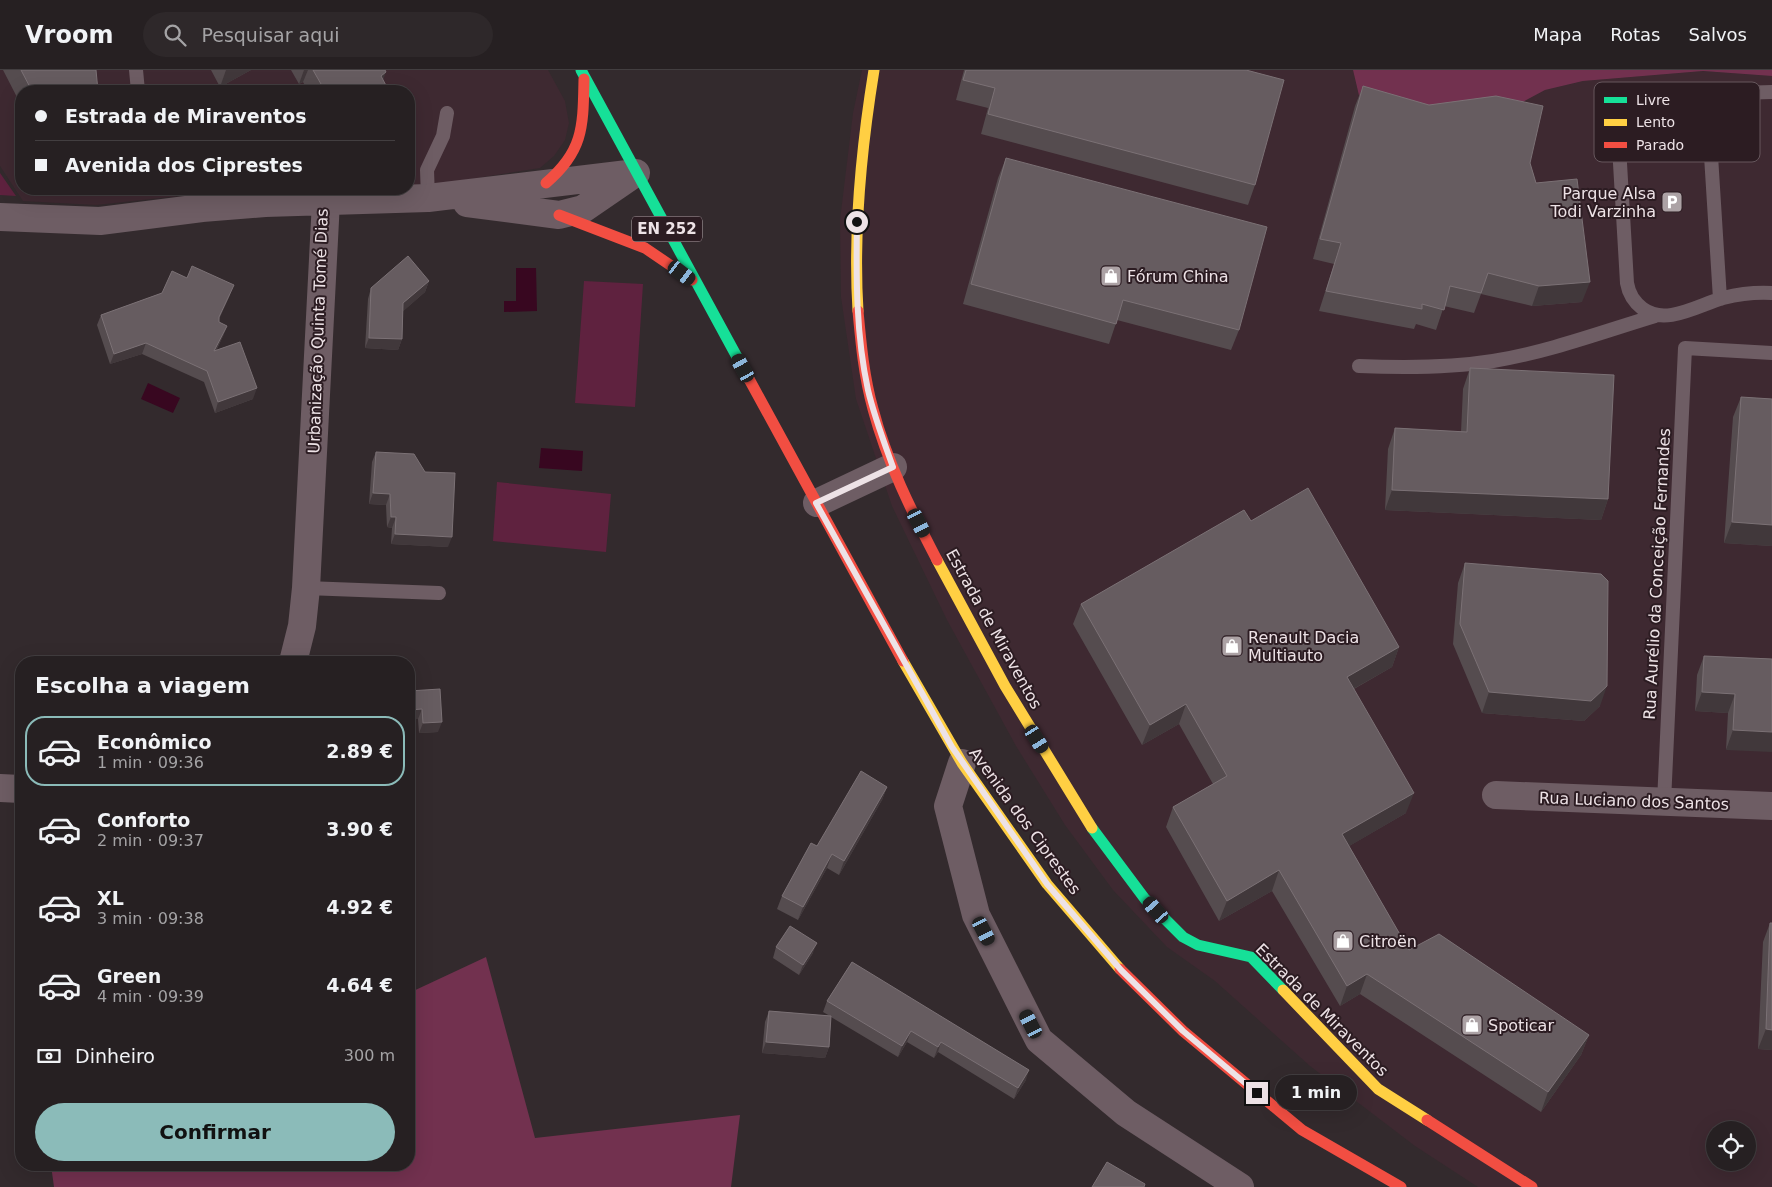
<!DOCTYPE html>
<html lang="pt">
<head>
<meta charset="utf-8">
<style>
  body { margin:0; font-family:"DejaVu Sans",sans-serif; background:#2e282a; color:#f1f3f6; height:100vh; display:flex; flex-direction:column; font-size:19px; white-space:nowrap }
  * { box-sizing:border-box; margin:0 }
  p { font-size:16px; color:#a4a3a5 }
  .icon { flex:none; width:28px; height:28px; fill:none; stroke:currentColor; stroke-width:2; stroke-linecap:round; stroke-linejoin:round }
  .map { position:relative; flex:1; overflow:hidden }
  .sheet { position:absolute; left:15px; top:586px; width:400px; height:515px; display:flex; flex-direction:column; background:#262022; border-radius:20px; box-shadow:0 5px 20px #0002,0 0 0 1px #423e40 }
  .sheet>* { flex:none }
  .hud { position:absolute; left:15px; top:15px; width:400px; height:110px; border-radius:20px; box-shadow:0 5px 20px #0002,0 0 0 1px #423e40; display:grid; align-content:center; height:110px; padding:0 20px; background:#262022 }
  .controls { position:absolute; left:1706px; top:1051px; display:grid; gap:10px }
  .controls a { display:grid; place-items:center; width:50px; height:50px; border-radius:50%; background:#262022; box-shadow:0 5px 20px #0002,0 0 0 1px #423e40; font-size:25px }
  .end { position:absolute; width:22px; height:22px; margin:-11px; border:6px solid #ede2e6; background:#111; box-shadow:0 0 0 2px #111 }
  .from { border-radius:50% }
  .bubble { position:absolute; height:35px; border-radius:18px; background:#262022; box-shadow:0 5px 20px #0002,0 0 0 1px #423e40; font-size:16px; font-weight:800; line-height:35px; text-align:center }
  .car { position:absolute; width:15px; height:30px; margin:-15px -8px; border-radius:6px; box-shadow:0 0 4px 1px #0007; background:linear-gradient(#222 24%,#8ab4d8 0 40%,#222 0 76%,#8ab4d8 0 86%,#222 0) }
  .hud b { display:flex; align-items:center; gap:18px; height:48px; font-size:19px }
  .hud b+b { border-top:1px solid #423e40 }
  .hud i { width:12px; height:12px; background:#f1f3f6 }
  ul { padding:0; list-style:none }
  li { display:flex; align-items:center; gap:15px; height:70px; margin:0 10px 8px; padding:0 10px; border:2px solid transparent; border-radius:20px }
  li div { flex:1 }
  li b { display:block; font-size:19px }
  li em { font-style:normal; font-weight:800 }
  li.active { border-color:#8bbbb9 }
  li>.icon { width:45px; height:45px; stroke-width:1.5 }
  h2 { padding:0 20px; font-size:22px; line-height:60px }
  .pay { display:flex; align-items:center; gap:12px; height:55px; padding:0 20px; font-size:19px }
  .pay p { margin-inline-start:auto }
  .action { display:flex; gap:10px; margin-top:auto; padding:10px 20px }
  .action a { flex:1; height:58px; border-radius:30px; background:#8bbbb9; color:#111; font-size:20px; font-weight:800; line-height:58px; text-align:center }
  header { display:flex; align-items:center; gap:30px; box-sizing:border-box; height:70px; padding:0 25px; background:#262022; border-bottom:1px solid #423e40 }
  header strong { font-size:24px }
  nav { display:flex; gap:28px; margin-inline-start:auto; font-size:18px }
  .search { width:350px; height:45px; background:#2e282a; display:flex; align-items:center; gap:12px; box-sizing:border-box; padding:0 18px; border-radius:28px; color:#a4a3a5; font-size:19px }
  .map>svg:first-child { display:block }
  .built { fill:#3e2931; fill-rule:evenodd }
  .green { fill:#5f223f }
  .forest { fill:#72314f }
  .water { fill:#380720 }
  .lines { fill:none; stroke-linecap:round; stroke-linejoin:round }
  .lane { stroke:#6e5d64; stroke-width:14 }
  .street { stroke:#6e5d64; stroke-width:28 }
  .fast { stroke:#16e098; stroke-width:11 }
  .slow { stroke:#ffcf43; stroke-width:11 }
  .jam { stroke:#f24e42; stroke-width:11 }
  .wall { fill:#554c4f }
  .shaded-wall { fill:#41383b }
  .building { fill:#665c60; stroke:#7b7175 }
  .route { stroke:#ede2e6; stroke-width:6 }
  .labels { text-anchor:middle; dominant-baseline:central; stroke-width:4; stroke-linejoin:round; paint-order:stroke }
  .shield { fill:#2c1c22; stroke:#b3a7ab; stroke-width:1 }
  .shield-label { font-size:15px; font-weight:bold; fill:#ede2e6 }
  .poi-label { font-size:16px; fill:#ede2e6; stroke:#2c1c22; text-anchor:start }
  .street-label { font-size:16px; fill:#ede2e6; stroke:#2c1c22 }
  .key { fill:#2c1c22; stroke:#66575d; stroke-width:1 }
  .key-label { font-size:14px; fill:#ede2e6 }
</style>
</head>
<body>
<header>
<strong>Vroom</strong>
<div class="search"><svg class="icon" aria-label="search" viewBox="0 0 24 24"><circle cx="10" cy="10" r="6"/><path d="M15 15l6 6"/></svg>Pesquisar aqui</div>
<nav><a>Mapa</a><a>Rotas</a><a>Salvos</a></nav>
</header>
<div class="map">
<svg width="1772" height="1117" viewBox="0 0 1772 1117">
  <rect width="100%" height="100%" fill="#332a2d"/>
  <path class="built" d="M0,0h548l17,31 4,22 -4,17 -11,16 -14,12 -94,15 -37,2v-94h-388v98h314l-128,4 -111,12 -73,-4 -23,-35z
    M862,0h491l8,34 147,6 37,-20 38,-9 120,-10 69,5v1111h-294l-63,-41 -105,-80 -95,-85 -48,-34 -54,-57 -48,-65 -49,-79 -69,-126 -55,-114 -36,-107 -15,-102 -1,-77 13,-107zM1715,1060h33v32h-33z"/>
  <path class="green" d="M0,103l16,23 -16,-1z
    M584,211l59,3 -8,123 -60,-4z
    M497,412l114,12 -5,58 -113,-11z"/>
  <path class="forest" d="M1353,0h419v6l-69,-5 -120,10 -38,9 -37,20 -147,-6z
    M486,887l49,181 205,-23 -9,72h-677l-3,-22h358v-172z"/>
  <path class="water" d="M516,198h20l1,43 -33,1v-11h12z
    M148,313l32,15 -7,15 -32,-14z
    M541,378l42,3 -1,20 -43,-3z"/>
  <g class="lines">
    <path class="lane" d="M136,0l2,21
      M1707,22l13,207
      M1772,22l-133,4c-16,6 -20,16 -21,33l9,154c2,12 7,19 16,26 23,17 55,-4 80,-11 16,-4 32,-6 49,-5
      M192,119l10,19
      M428,128l-1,-28 16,-34 4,-23
      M1359,296c44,2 90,2 134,-5 55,-9 109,-29 162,-45
      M306,518l133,5
      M1664,732l21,-454 87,5"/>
    <path class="street" d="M467,133l92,12 24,-6 51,-35
      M0,147l100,4 102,-13 63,-5 163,-5 208,-25
      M817,433l76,-36
      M293,592l9,-36 4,-38 20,-387
      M962,693l-14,43 28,109 63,125 87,73 114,74
      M0,718l21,1
      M1496,725l276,11"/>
    <path class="fast" d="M581,0l168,309
      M1092,758l53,71 38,38 15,8 53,12 32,33"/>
    <path class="slow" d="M858,241c-5,-81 3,-161 16,-241
      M937,490l68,126 87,142
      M903,591l59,102 85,121 73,85
      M1283,920l95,99 49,31"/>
    <path class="jam" d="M546,113c38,-32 37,-57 38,-104
      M559,145l86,33 47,32
      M858,241c3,33 6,66 15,98 14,53 39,103 64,151
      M749,309l154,282
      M1120,899l63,62 119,99 99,57
      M1427,1050l105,67"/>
  </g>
  <path class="wall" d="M3,0h93l2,21h-77v14z
    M211,0h40l-31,17z
    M291,0h94l-2,10 6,11h-81l-5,-9 -4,2z
    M964,0h282l9,115 -7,20 -267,-71 7,-26 -32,-8z
    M1363,16l167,77 6,20 46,119 -50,4 -51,-12 -7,19 -30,-7 -8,24 -20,-6 -2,5 -95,-18 15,-47 -21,-5 42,-153z
    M1006,88l233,172 -8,20 -114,-30 -8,24 -146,-40 35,-126z
    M187,208l43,17 -11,24v3l8,4 -4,10 -7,15 37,48 -38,14 -11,-31 -62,-28 -32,10 -13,-39 4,-10 61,-22z
    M429,211l-4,11 -22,19 -1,28 -4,11 -33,-2 3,-49 3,-11z
    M1470,298l138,131 -7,21 -216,-10 3,-61 7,-21 66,4 2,-43z
    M1741,327l31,2v147l-48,-3 9,-126z
    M376,382l72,95 -57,-3 1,-16 -5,-1 -1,-22 -17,-1 3,-42z
    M1251,451l148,126 -7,20 -38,22 52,124 -57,33 60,104 180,85 -8,20 -40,57 -181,-118 -20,12 -68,-115 -53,30 -53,-94 7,-20 40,-23 -34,-60 -37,21 -69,-121 8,-20z
    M1465,493l135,143 -16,15 -102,-8 -29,-69 5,-61z
    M1704,586l68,3 -46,91 2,-37 -33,-2 2,-36z
    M409,621l29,41 -19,1 -1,-14h-9z
    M887,717l-5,13 -43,75 -12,-7 -29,52 -21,-11 5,-13 35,-50z
    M1770,853h2v127l-14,-1 5,-107z
    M776,877l37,6 -14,22 -26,-17z
    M852,892l174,118 -12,19 -76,-47 -4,6 -27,-16 -9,15 -67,-40 -2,30 -4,11 -63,-5 3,-31 4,-11 61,5 -7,-4 4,-11z"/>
  <path class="shaded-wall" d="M226,0h25l-31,17z
    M304,0h4l-5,12 -4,2z
    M386,2l-7,19 2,-15z
    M429,211l-4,11 -25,22 3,-11z
    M1590,212l-8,20 -50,4 7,-20z
    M234,215l-4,10 -15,33 4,-11z
    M227,256l-4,10 -13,26 4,-11z
    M369,268l33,1 -4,11 -33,-2z
    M146,273l-4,11 -32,10 4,-10z
    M257,318l-4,11 -38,14 3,-11z
    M1392,420l216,9 -7,21 -216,-10z
    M373,423l17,1 -4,11 -17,-1z
    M391,447h5l-4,11 -5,-1z
    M1732,452l40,3v21l-48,-3z
    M395,464l57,3 -4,10 -57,-3z
    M1399,577l-7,20 -53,30 8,-20z
    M1607,616l-7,20 -16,15 -102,-8 7,-21z
    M1702,622l33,2 -7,19 -33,-2z
    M1186,634l-7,20 -37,21 8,-20z
    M422,639l-4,10h-9v-9z
    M442,652l-4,10 -19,1 4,-10z
    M1733,660l39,2v20l-46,-2z
    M887,717l-5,13 -43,75 5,-14z
    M1414,723l-8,20 -72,42 8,-21z
    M832,784l-5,14 -29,52 5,-13z
    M1279,800l-7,21 -53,30 8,-20z
    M817,873l-4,10 -14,22 4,-10z
    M1367,904l-7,20 -20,12 7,-20z
    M1766,959l6,1v20l-14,-1z
    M911,961l-4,11 -9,15 4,-11z
    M1589,965l-8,20 -40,57 7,-20z
    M766,972l63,5 -4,11 -63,-5z
    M941,972l-3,10 -4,6 4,-11z
    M1029,1000l-3,10 -12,19 4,-11z"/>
  <path class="building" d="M21,0h75l2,21h-66z
    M313,0h72l1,2 -5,4 8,15h-64z
    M966,0h280l38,10 -29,105 -267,-71 7,-26 -32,-8z
    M1363,16l66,19 67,-9 47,10 -13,57 6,20 41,-4 13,103 -51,4 -51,-13 -7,20 -31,-7 -6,24 -22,-6v5l-96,-18 15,-48 -21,-4z
    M1006,88l261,69 -28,103 -116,-30 -7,24 -145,-40z
    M408,186l21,25 -26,22 -1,36 -33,-1 2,-50z
    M192,196l42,19 -15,32v5l8,4 -13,25 26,-9 17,46 -39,14 -11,-31 -61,-28 -32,11 -13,-39 61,-22 10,-22 15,7z
    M1470,298l144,7 -6,124 -216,-9 3,-62 72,4z
    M1741,327l31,2v126l-40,-3z
    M376,382l38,2 11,18 30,1 -3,64 -57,-3 1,-17h-5l-1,-23 -17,-1z
    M1308,418l91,159 -52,30 67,116 -72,41 67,116 30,-16 150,101 -41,57 -181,-118 -20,12 -68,-116 -52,31 -54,-94 54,-31 -41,-72 -36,21 -69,-121 163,-94 7,11z
    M1465,493l136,11 7,7 -1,105 -16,15 -102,-9 -29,-68z
    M1704,586l68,3v73l-39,-2 2,-36 -33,-2z
    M440,619l2,33 -19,1 -1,-14 -13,1v-19z
    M861,701l26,16 -43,74 -12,-7 -29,53 -21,-11 29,-53 6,3z
    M409,711l1,13h-1z
    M1770,853h2v107l-6,-1z
    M790,856l27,17 -14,22 -27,-18z
    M852,892l177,108 -11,18 -77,-46 -3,5 -27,-16 -9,15 -75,-45z
    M769,941l62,5 -2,31 -63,-5z
    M1107,1092l38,22 -1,3h-52z"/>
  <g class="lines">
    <path class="route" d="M857,152c-1,56 -1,113 11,168 6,26 16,52 25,77l-77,36 136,244 95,137 74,86 62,61 74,62"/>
  </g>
  <defs>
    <g id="parking-square" transform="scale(1.125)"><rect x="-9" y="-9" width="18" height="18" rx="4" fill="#aca2a5" stroke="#2c1c22"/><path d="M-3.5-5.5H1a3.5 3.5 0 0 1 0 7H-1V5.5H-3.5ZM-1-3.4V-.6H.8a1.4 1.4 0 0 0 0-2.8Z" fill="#fff"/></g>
    <g id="shop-square" transform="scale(1.125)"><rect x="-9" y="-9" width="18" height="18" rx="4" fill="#aca2a5" stroke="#2c1c22"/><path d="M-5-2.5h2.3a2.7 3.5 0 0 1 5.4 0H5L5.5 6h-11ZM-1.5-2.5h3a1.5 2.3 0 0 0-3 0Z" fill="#fff"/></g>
  </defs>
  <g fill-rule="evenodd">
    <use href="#parking-square" x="1672" y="132"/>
    <use href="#shop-square" x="1111" y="206"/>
    <use href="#shop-square" x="1232" y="576"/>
    <use href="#shop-square" x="1343" y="871"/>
    <use href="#shop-square" x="1472" y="955"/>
  </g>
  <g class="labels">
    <rect class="shield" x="632" y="146.5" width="70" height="25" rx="4"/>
    <g class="shield-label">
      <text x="667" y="159">EN 252</text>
    </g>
    <g class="poi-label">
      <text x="1656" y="123" text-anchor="end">Parque Alsa<tspan x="1656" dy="18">Todi Varzinha</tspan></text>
      <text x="1127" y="206">Fórum China</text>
      <text x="1248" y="567">Renault Dacia<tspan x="1248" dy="18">Multiauto</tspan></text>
      <text x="1359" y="871">Citroën</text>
      <text x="1488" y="955">Spoticar</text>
    </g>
    <g class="street-label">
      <text transform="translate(318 261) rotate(-88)">Urbanização Quinta Tomé Dias</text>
      <text transform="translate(1657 504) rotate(-87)">Rua Aurélio da Conceição Fernandes</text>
      <text transform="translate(994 559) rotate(61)">Estrada de Miraventos</text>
      <text transform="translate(1634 731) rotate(2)">Rua Luciano dos Santos</text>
      <text transform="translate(1025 751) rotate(54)">Avenida dos Ciprestes</text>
      <text transform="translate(1322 940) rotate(45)">Estrada de Miraventos</text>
    </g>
  </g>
  <rect x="1594" y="12" width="166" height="80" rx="8" class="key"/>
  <rect x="1604" y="27" width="23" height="6" fill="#16e098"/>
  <rect x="1604" y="49" width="23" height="7" fill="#ffcf43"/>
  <rect x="1604" y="72" width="23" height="6" fill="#f24e42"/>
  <g class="key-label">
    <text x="1636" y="35">Livre</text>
    <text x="1636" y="57">Lento</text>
    <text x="1636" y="80">Parado</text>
  </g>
</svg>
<div class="controls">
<a><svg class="icon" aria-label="locate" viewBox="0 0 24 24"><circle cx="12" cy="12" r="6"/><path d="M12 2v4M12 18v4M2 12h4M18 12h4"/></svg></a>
</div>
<i class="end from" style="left:857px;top:152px"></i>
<i class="end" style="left:1257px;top:1023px"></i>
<div class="bubble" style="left:1275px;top:1005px;width:82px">1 min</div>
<i class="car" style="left:682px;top:203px;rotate:127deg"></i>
<i class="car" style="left:743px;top:298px;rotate:331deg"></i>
<i class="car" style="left:919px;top:453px;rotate:153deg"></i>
<i class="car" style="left:1037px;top:669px;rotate:148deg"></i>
<i class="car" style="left:1156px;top:840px;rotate:319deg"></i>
<i class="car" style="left:984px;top:861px;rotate:153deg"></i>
<i class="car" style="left:1031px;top:954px;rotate:333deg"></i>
<div class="hud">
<b><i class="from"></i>Estrada de Miraventos</b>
<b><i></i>Avenida dos Ciprestes</b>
</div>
<section class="sheet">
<h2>Escolha a viagem</h2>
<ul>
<li class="active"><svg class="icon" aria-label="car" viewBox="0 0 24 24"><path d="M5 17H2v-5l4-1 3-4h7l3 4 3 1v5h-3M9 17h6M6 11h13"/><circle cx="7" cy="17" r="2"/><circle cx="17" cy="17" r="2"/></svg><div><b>Econômico</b><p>1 min · 09:36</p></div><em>2.89 €</em></li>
<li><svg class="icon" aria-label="car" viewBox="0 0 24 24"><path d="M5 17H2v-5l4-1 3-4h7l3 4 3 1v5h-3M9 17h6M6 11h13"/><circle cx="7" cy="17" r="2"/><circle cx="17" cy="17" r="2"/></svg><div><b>Conforto</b><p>2 min · 09:37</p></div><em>3.90 €</em></li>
<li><svg class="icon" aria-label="car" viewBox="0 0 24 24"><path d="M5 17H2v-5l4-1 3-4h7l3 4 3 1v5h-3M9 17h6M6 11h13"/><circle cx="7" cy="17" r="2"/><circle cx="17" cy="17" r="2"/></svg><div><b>XL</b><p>3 min · 09:38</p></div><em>4.92 €</em></li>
<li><svg class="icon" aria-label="car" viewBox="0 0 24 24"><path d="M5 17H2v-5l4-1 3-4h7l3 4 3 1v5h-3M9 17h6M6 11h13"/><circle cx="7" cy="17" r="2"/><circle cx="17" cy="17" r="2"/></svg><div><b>Green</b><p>4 min · 09:39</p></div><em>4.64 €</em></li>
</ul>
<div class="pay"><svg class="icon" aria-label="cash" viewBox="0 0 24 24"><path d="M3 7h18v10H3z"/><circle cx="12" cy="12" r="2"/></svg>Dinheiro<p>300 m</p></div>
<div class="action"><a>Confirmar</a></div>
</section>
</div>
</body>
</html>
